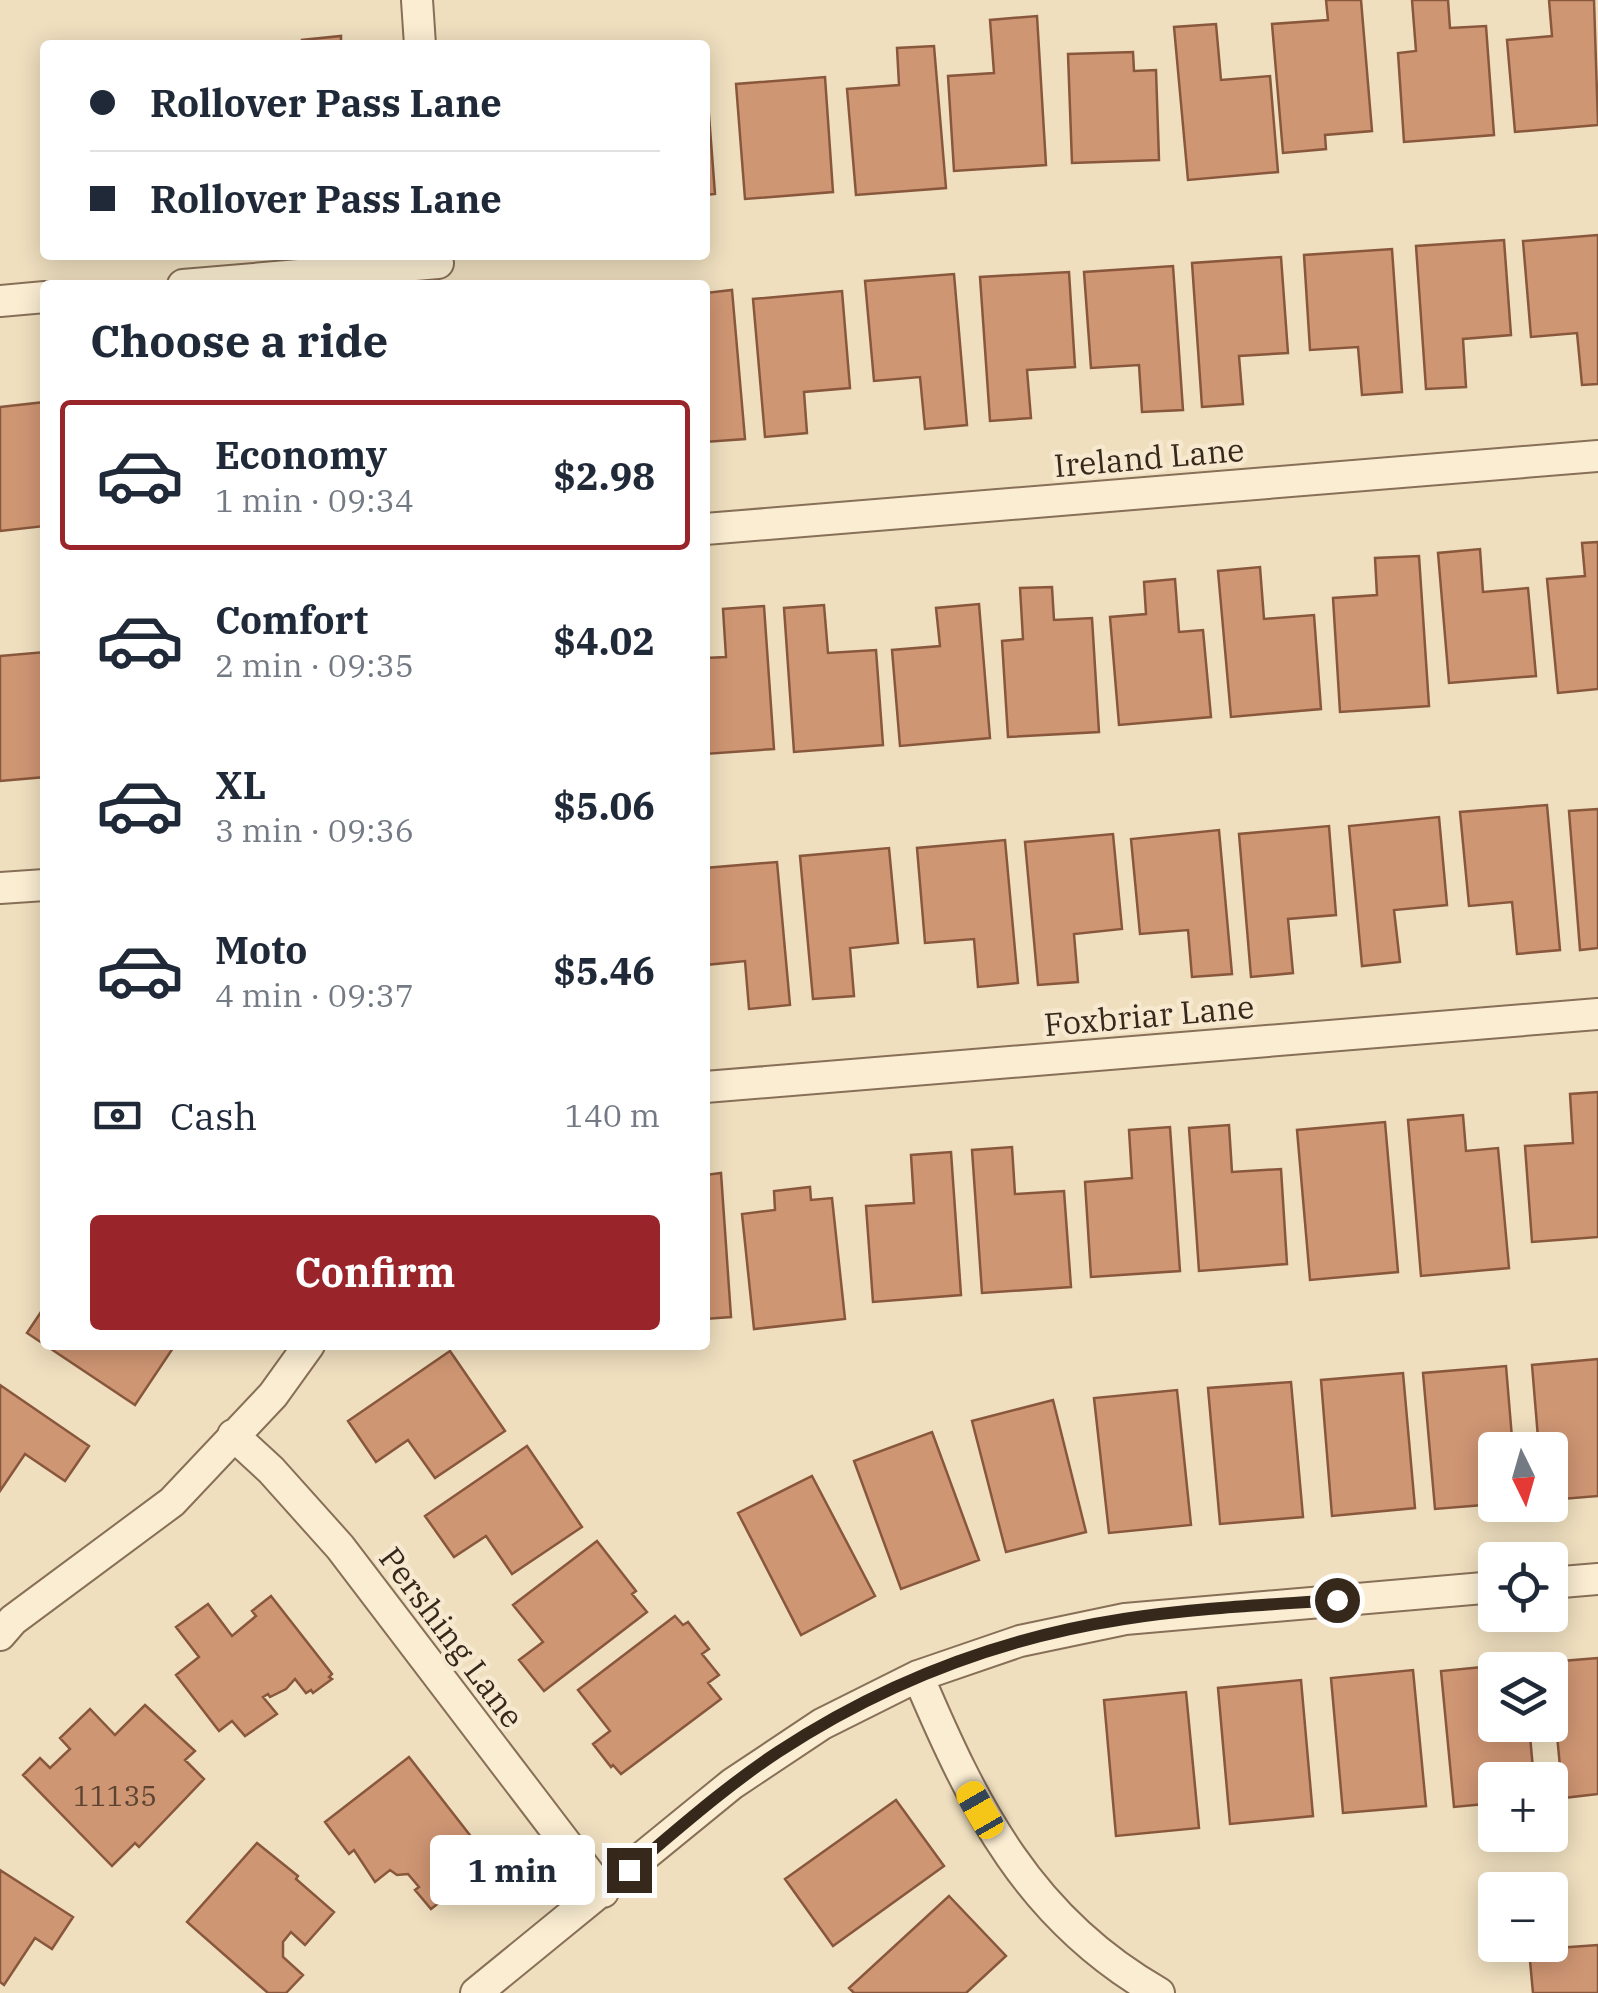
<!DOCTYPE html>
<html lang="en">
<head>
<meta charset="utf-8">
<style>
  body { margin:0; font-family:"IBM Plex Serif",serif; background:#f6f6f7; color:#1f2937; height:100vh; display:flex; flex-direction:column; font-size:38px; white-space:nowrap }
  * { box-sizing:border-box; margin:0 }
  p { font-size:32px; color:#747a83 }
  .icon { flex:none; width:55px; height:55px; fill:none; stroke:currentColor; stroke-width:2; stroke-linecap:round; stroke-linejoin:round }
  .map { position:relative; flex:1; overflow:hidden }
  .drawer { position:absolute; left:40px; top:280px; width:670px; height:1070px; display:flex; flex-direction:column; background:#fff; border-radius:10px; box-shadow:0 5px 25px #0003 }
  .drawer>* { flex:none }
  .top-card { position:absolute; left:40px; top:40px; width:670px; height:220px; border-radius:10px; box-shadow:0 5px 25px #0003; display:grid; align-content:center; height:220px; padding:0 50px; background:#fff }
  .needle { width:65px; rotate:175deg }
  .fabs { position:absolute; left:1478px; top:1432px; display:grid; gap:20px }
  .fabs a { display:grid; place-items:center; width:90px; height:90px; border-radius:10px; background:#fff; box-shadow:0 5px 25px #0003; font-size:50px }
  .end { position:absolute; width:45px; height:45px; margin:-22px; border:12px solid #37281c; background:#fff; box-shadow:0 0 0 5px #fff }
  .from { border-radius:50% }
  .bubble { position:absolute; height:70px; border-radius:10px; background:#fff; box-shadow:0 5px 25px #0003; font-size:32px; font-weight:700; line-height:70px; text-align:center }
  .car { position:absolute; width:30px; height:60px; margin:-30px -15px; border-radius:12px; box-shadow:0 0 8px 2px #0007; background:linear-gradient(#f5c518 24%,#345 0 40%,#f5c518 0 76%,#345 0 86%,#f5c518 0) }
  .top-card b { display:flex; align-items:center; gap:35px; height:95px; font-size:38px }
  .top-card b+b { border-top:2px solid #e0e1e3 }
  .top-card i { width:25px; height:25px; background:#1f2937 }
  ul { padding:0; list-style:none }
  li { display:flex; align-items:center; gap:30px; height:150px; margin:0 20px 15px; padding:0 30px; border:5px solid transparent; border-radius:10px }
  li div { flex:1 }
  li b { display:block; font-size:38px }
  li em { font-style:normal; font-weight:700 }
  li.on { border-color:#99252a }
  li>.icon { width:90px; height:90px; stroke-width:1.5 }
  h2 { padding:0 50px; font-size:45px; line-height:120px }
  .pay { display:flex; align-items:center; gap:25px; height:110px; padding:0 50px; font-size:38px }
  .pay p { margin-inline-start:auto }
  .action { display:flex; gap:20px; margin-top:auto; padding:20px 50px }
  .action a { flex:1; height:115px; border-radius:10px; background:#99252a; color:#fff; font-size:40px; font-weight:700; line-height:115px; text-align:center }
  .map>svg:first-child { display:block }
  .building { fill:#cf9673; stroke:#88573c; stroke-width:2.5 }
  .lines { fill:none; stroke-linecap:round; stroke-linejoin:round }
  .street-casing { stroke:#886f57; stroke-width:34 }
  .street { stroke:#faedd2; stroke-width:30 }
  .route { stroke:#37281c; stroke-width:12 }
  .labels { text-anchor:middle; dominant-baseline:central; stroke-width:9; stroke-linejoin:round; paint-order:stroke }
  .number-label { font-size:28px; fill:#5d4432 }
  .street-label { font-size:32px; fill:#37281c; stroke:#f6e9cf }
</style>
</head>
<body>
<div class="map">
<svg width="1598" height="1993" viewBox="0 0 1598 1993">
  <rect width="100%" height="100%" fill="#efdfbf"/>
  <path class="building" d="M1326,0h35l11,131 -47,4 1,14 -43,4 -11,-129 56,-4z
    M1412,0h36l2,28 36,-2 8,109 -90,7 -6,-89 18,-2z
    M1549,0h45l4,125 -83,7 -8,-92 45,-4z
    M1037,16l9,149 -92,6 -6,-95 46,-3 -4,-53z
    M1216,24l5,56 49,-4 8,96 -90,8 -14,-153z
    M341,36v9h-39v-5z
    M934,46l12,142 -90,7 -9,-106 52,-4 -2,-37z
    M1133,52l1,19 22,-1 3,90 -87,3 -4,-109z
    M706,76l9,118 -10,1v-119z
    M825,77l8,115 -88,7 -9,-115z
    M1598,235v149l-16,1 -5,-52 -46,4 -8,-96z
    M1504,240l7,95 -48,4 3,48 -40,2 -10,-143z
    M1392,249l10,143 -40,3 -4,-48 -48,3 -6,-95z
    M1281,257l7,96 -49,3 4,48 -41,3 -10,-144z
    M1173,266l10,144 -41,2 -3,-47 -48,3 -7,-96z
    M1069,272l6,95 -48,3 4,48 -41,3 -10,-144z
    M954,274l13,151 -42,4 -5,-52 -46,4 -9,-100z
    M732,290l13,149 -40,3v-149z
    M842,291l8,97 -46,4 3,41 -42,4 -12,-138z
    M45,402v124l-45,5v-124z
    M1598,542v147l-40,4 -11,-114 38,-3 -3,-33z
    M1480,549l3,43 45,-4 8,88 -87,7 -11,-130z
    M1419,556l10,150 -89,6 -7,-114 44,-3 -2,-37z
    M1260,567l4,52 50,-4 7,94 -90,8 -13,-146z
    M1175,579l4,53 24,-2 8,87 -92,8 -9,-108 36,-3 -2,-32z
    M1052,587l2,33 38,-2 7,114 -91,5 -6,-96 21,-2 -3,-51z
    M979,604l11,134 -90,8 -8,-96 48,-4 -4,-38z
    M824,605l4,48 48,-3 7,95 -89,7 -10,-144z
    M764,606l10,143 -69,5v-96l21,-1 -3,-48z
    M45,652v125l-45,4v-125z
    M1547,805l13,145 -43,4 -5,-52 -43,4 -9,-94z
    M1598,809v139l-18,2 -11,-139z
    M1439,817l8,88 -53,5 6,52 -38,4 -13,-140z
    M1329,826l7,89 -48,4 5,54 -42,4 -12,-143z
    M1219,830l13,144 -40,3 -4,-47 -48,4 -9,-95z
    M1113,834l9,95 -48,5 4,48 -40,3 -13,-143z
    M1005,840l13,143 -40,4 -4,-48 -49,4 -8,-95z
    M889,848l9,95 -48,5 4,48 -41,3 -13,-143z
    M777,862l13,143 -41,4 -4,-48 -40,4v-97z
    M1598,1092v145l-66,5 -7,-96 48,-3 -3,-49z
    M1463,1115l3,36 32,-3 11,120 -88,8 -13,-156z
    M1385,1122l13,150 -88,8 -13,-150z
    M1229,1125l3,47 49,-3 6,95 -88,7 -10,-143z
    M1170,1127l10,144 -89,6 -6,-95 47,-4 -3,-48z
    M1012,1147l3,47 49,-3 7,96 -89,6 -10,-143z
    M951,1152l10,143 -88,7 -7,-96 48,-3 -3,-48z
    M721,1173l10,144 -26,2v-144z
    M810,1187l1,13 21,-2 13,121 -91,10 -12,-115 33,-4 -1,-19z
    M45,1306v39h130l-40,60 -108,-72z
    M450,1351l55,80 -70,47 -27,-38 -32,22 -28,-41z
    M1598,1359v137l-48,4v-50h-11l-7,-85z
    M1506,1366l7,84h-18v54l-60,5 -12,-136z
    M1403,1373l12,135 -83,8 -11,-136z
    M1291,1382l12,135 -83,7 -12,-136z
    M0,1385l89,61 -24,35 -40,-27 -25,37z
    M1177,1390l14,135 -82,8 -15,-135z
    M1053,1400l33,132 -80,20 -34,-131z
    M932,1432l47,128 -78,29 -47,-128z
    M527,1446l55,81 -70,47 -26,-38 -32,21 -29,-41z
    M812,1476l63,120 -74,39 -63,-122z
    M597,1541l39,50 -4,3 15,18 -103,79 -25,-31 24,-18 -30,-37z
    M271,1596l61,78 -3,3 3,2 -19,14 -2,-3 -5,3 -11,-14 -9,10 -16,8 -2,-3 -5,3 14,17 -32,22 -13,-15 -13,10 -43,-56 23,-18 -23,-30 32,-23 24,32 24,-20 -4,-5z
    M675,1616l8,9 5,-3 21,27 -7,5 17,21 -11,8 13,16 -100,75 -8,-9 -2,2 -18,-23 17,-13 -32,-41z
    M1598,1658v136l-35,4 -13,-136z
    M1524,1663v7h-29v55h34l5,55h-39v23l-41,4 -13,-136z
    M1413,1670l13,136 -83,7 -12,-135z
    M1301,1680l12,136 -83,8 -12,-136z
    M1186,1692l13,136 -83,8 -12,-136z
    M145,1705l50,46 -10,9 19,19 -65,68 -4,-4 -23,23 -89,-91 17,-17 10,10 20,-19 -10,-11 30,-29 25,26z
    M409,1757l71,91 -28,21 12,14 -33,26 -16,-19 4,-3 -11,-13 -11,1 -7,-5 -15,12 -21,-32 -5,4 -24,-32z
    M896,1800l48,66 -111,80 -48,-67z
    M257,1843l41,33 -2,3 38,33 -29,33 -14,-13 -8,10v15l20,18 -17,18h-18l-81,-71z
    M0,1870l73,47 -21,32 -17,-11 -31,47 -4,-3z
    M949,1896l57,60 -40,37h-112l-5,-5z
    M1598,1945v48h-65l-4,-43z"/>
  <g class="lines">
    <g class="street-casing">
      <path id="street" d="M417,0l3,45
        M183,285l255,-22
        M0,301l45,-4
        M705,529l893,-73
        M0,888l45,-3
        M705,1087l893,-73
        M233,1435l38,35 69,77 263,345
        M1550,1583l48,-4
        M0,1635l13,-15 159,-118 101,-107 36,-50
        M918,1676c56,132 111,243 241,317
        M476,1993l256,-209 90,-60 96,-48 102,-35 105,-22 370,-32"/>
    </g>
    <use href="#street" class="street"/>
  </g>
  <g class="lines">
    <path class="route" d="M629,1870c48,-40 96,-83 149,-118 105,-69 222,-114 346,-133 70,-11 142,-14 213,-19"/>
  </g>
  <g class="labels">
    <g class="number-label">
      <text x="115" y="1795">11135</text>
    </g>
    <g class="street-label">
      <text transform="translate(1149 457) rotate(-5)">Ireland Lane</text>
      <text transform="translate(1149 1015) rotate(-5)">Foxbriar Lane</text>
      <text transform="translate(452 1637) rotate(53)">Pershing Lane</text>
    </g>
  </g>
</svg>
<div class="fabs">
<a><svg class="needle" viewBox="-14 -14 28 28"><path d="M0-13l5 13h-10z" fill="#e53935"/><path d="M0 13l5-13h-10z" fill="#747a83"/></svg></a>
<a><svg class="icon" aria-label="locate" viewBox="0 0 24 24"><circle cx="12" cy="12" r="6"/><path d="M12 2v4M12 18v4M2 12h4M18 12h4"/></svg></a>
<a><svg class="icon" aria-label="layers" viewBox="0 0 24 24"><path d="M12 4l9 5-9 5-9-5zM3 14l9 5 9-5"/></svg></a>
<a>+</a>
<a>−</a>
</div>
<i class="end from" style="left:1337px;top:1600px"></i>
<i class="end" style="left:629px;top:1870px"></i>
<div class="bubble" style="left:430px;top:1835px;width:165px">1 min</div>
<i class="car" style="left:980px;top:1810px;rotate:330deg"></i>
<div class="top-card">
<b><i class="from"></i>Rollover Pass Lane</b>
<b><i></i>Rollover Pass Lane</b>
</div>
<section class="drawer">
<h2>Choose a ride</h2>
<ul>
<li class="on"><svg class="icon" aria-label="car" viewBox="0 0 24 24"><path d="M5 17H2v-5l4-1 3-4h7l3 4 3 1v5h-3M9 17h6M6 11h13"/><circle cx="7" cy="17" r="2"/><circle cx="17" cy="17" r="2"/></svg><div><b>Economy</b><p>1 min · 09:34</p></div><em>$2.98</em></li>
<li><svg class="icon" aria-label="car" viewBox="0 0 24 24"><path d="M5 17H2v-5l4-1 3-4h7l3 4 3 1v5h-3M9 17h6M6 11h13"/><circle cx="7" cy="17" r="2"/><circle cx="17" cy="17" r="2"/></svg><div><b>Comfort</b><p>2 min · 09:35</p></div><em>$4.02</em></li>
<li><svg class="icon" aria-label="car" viewBox="0 0 24 24"><path d="M5 17H2v-5l4-1 3-4h7l3 4 3 1v5h-3M9 17h6M6 11h13"/><circle cx="7" cy="17" r="2"/><circle cx="17" cy="17" r="2"/></svg><div><b>XL</b><p>3 min · 09:36</p></div><em>$5.06</em></li>
<li><svg class="icon" aria-label="car" viewBox="0 0 24 24"><path d="M5 17H2v-5l4-1 3-4h7l3 4 3 1v5h-3M9 17h6M6 11h13"/><circle cx="7" cy="17" r="2"/><circle cx="17" cy="17" r="2"/></svg><div><b>Moto</b><p>4 min · 09:37</p></div><em>$5.46</em></li>
</ul>
<div class="pay"><svg class="icon" aria-label="cash" viewBox="0 0 24 24"><path d="M3 7h18v10H3z"/><circle cx="12" cy="12" r="2"/></svg>Cash<p>140 m</p></div>
<div class="action"><a>Confirm</a></div>
</section>
</div>
</body>
</html>
